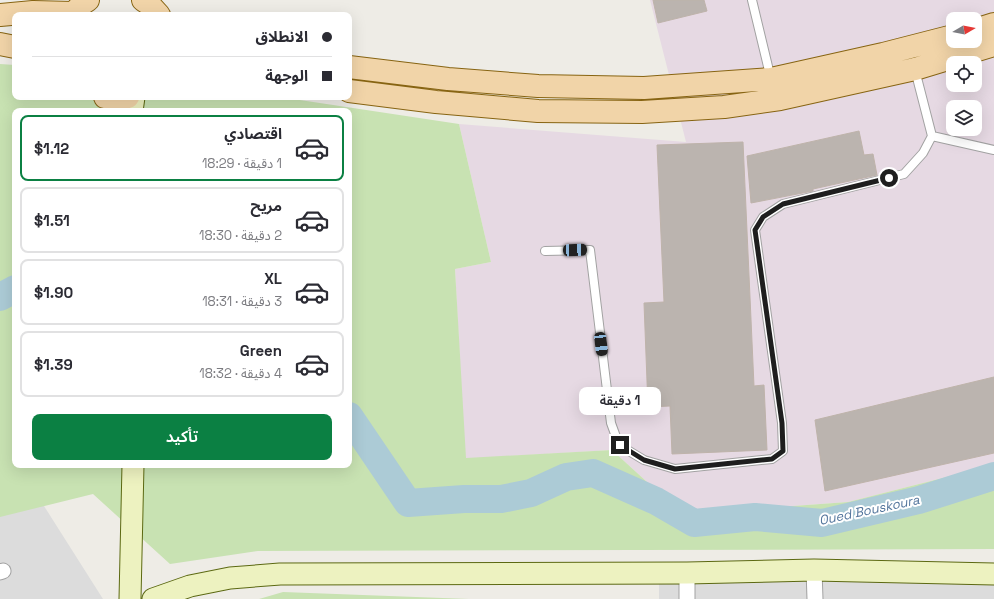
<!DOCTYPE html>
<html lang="ar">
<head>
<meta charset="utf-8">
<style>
  body { margin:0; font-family:"Space Grotesk","Noto Sans Arabic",sans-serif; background:#f7f7f7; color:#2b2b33; direction:rtl; height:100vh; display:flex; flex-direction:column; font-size:15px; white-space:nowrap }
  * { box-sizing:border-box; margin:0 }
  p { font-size:13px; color:#7c7c81 }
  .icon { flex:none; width:22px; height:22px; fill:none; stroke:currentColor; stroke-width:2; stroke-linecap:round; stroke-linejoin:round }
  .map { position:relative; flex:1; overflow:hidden; direction:ltr }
  .drawer { position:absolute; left:12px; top:108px; width:340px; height:360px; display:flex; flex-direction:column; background:#fff; border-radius:8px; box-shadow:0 4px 16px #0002; direction:rtl }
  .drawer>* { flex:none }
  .banner { position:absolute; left:12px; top:12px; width:340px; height:88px; border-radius:8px; box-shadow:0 4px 16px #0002; direction:rtl; display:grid; align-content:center; height:88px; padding:0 20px; background:#fff }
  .needle { width:26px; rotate:80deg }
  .buttons { position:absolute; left:946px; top:12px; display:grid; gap:8px }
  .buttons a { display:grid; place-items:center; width:36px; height:36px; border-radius:8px; background:#fff; box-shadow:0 4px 16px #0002; font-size:20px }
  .end { position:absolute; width:18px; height:18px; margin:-9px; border:5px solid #1e1e1e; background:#fff; box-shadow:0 0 0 2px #fff }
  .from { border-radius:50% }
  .bubble { position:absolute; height:28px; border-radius:8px; background:#fff; box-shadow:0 4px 16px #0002; font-size:13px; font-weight:600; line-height:28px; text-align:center; direction:rtl }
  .car { position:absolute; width:12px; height:24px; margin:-12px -6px; border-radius:5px; box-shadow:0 0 3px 1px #0007; background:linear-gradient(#222 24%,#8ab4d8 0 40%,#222 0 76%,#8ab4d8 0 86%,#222 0) }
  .banner b { display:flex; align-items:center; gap:14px; height:38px; font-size:15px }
  .banner b+b { border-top:1px solid #e1e1e2 }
  .banner i { width:10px; height:10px; background:#2b2b33 }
  ul { padding:7px 0 0; list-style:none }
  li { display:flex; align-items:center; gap:12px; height:66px; margin:0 8px 6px; padding:0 12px; border:2px solid #e1e1e2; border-radius:8px }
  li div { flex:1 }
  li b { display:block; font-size:15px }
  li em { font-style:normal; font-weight:600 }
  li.on { border-color:#0b8043 }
  li>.icon { width:36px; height:36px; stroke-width:1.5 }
  .primary-button { display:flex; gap:8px; margin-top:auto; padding:8px 20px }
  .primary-button a { flex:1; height:46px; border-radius:8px; background:#0b8043; color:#fff; font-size:16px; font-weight:600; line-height:46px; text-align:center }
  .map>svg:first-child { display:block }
  .residential { fill:#dcdcdc }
  .industrial { fill:#e6d9e3; fill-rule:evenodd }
  .grass { fill:#c8e2b2; fill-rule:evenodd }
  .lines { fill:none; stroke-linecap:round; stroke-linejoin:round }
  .river { stroke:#accbd6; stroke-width:28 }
  .building { fill:#bbb4af; stroke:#beb3aa }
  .lane-casing { stroke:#a2a2a2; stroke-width:10 }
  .street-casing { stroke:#a2a2a2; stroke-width:17 }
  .secondary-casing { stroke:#5c6912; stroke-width:23 }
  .primary-casing { stroke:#876412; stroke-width:24 }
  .lane { stroke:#fff; stroke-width:8 }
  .street { stroke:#fff; stroke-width:15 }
  .secondary { stroke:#edf2c0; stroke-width:21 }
  .primary { stroke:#f1d4a8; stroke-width:22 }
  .route { stroke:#1e1e1e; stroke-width:5 }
  .labels { text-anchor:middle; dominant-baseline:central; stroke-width:4; stroke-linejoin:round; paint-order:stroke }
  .water-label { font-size:13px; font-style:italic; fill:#53759c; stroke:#fff }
</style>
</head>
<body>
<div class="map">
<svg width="994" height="599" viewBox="0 0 994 599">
  <rect width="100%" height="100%" fill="#eeece6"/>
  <path class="residential" d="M0,436l15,29h3l85,134h-103z
    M659,573l335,3v23h-335z"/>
  <path class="industrial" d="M650,0h344v465l-146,37 -166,12 -70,-64 -147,9 -10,-190 36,-7 -32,-138 227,18zM953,19h22v22h-22zM953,63h22v22h-22zM953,107h22v22h-22z"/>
  <path class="grass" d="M0,64l15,1v32h265l179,27 32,138 -36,7 11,189 146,-8 70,64 166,-12 146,-37v84l-736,2 -88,13 -77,-70 -93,23zM15,111h334v354h-334z
    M283,592l186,7h-210z"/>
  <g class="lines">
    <path class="river" d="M0,297l15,-8
      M349,416l59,87 56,-4h37l30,-6 35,-16 27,-4 63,28 38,22 61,-6 67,6 97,-23 75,-24"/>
  </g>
  <path class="building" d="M653,0h51l3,11 -49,12z
    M859,131l5,24 9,-1 4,21 -64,14v2l-62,12 -4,-47z
    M743,142l11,244 10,-1 3,65 -95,4 -2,-48 -22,1 -4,-104 20,-1 -7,-157z
    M994,377v76l-169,38 -10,-71z"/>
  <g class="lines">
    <g class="lane-casing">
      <path id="lane" d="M752,0l19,79
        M932,136l62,14
        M545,251l45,-1 21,173 8,22 25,15 31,9 97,-10 11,-8 -1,-28 -27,-193 8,-13 20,-13 121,-30 19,-21 9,-17 -17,-66"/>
    </g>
    <g class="street-casing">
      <path id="street" d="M814,570l1,29
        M0,572l3,-1
        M687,573v26"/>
    </g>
    <g class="secondary-casing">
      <path id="secondary" d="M132,111l2,-14
        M130,599l3,-134
        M153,599l37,-13 40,-8 50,-4 407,-1 127,-3 180,4"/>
    </g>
    <g class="primary-casing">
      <path id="primary" d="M143,0l6,4 10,11
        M0,15l33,-3 40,1
        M72,15l10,-11 6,-4
        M975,30l19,-6
        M0,44l15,3
        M349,67l99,12 90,7 106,2 127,-9 112,-25 70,-18
        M349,91l87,11 102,9 104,1 82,-5 56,-8 135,-30 79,-24
        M105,97l9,2 14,-2"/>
    </g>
    <use href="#lane" class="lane"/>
    <use href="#street" class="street"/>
    <use href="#secondary" class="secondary"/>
    <use href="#primary" class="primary"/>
  </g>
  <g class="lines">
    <path class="route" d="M620,445l24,15 31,9 97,-10 11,-8 -1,-28 -27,-193 8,-13 20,-13 106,-26"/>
  </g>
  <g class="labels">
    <g class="water-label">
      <text transform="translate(869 510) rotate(-12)">Oued Bouskoura</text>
    </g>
  </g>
</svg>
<div class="buttons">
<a><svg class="needle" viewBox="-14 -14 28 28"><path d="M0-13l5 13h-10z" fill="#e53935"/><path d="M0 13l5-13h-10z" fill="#7c7c81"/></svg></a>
<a><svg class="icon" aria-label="locate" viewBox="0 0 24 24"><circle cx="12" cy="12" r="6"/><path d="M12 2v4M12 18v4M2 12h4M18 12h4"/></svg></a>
<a><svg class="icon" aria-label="layers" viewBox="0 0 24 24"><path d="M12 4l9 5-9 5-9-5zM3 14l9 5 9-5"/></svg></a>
</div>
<i class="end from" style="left:889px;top:178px"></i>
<i class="end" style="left:620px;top:445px"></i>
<div class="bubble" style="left:579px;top:387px;width:82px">1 دقيقة</div>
<i class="car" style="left:575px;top:250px;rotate:88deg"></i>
<i class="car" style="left:601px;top:344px;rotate:173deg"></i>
<div class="banner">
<b><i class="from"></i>الانطلاق</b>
<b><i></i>الوجهة</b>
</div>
<section class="drawer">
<ul>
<li class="on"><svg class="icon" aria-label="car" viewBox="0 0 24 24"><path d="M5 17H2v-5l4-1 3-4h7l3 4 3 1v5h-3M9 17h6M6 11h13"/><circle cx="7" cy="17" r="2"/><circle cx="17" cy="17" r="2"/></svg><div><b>اقتصادي</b><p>1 دقيقة · 18:29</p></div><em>$1.12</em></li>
<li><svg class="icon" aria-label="car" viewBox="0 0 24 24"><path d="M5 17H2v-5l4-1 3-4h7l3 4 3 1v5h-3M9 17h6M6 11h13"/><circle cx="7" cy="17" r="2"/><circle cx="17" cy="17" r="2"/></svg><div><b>مريح</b><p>2 دقيقة · 18:30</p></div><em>$1.51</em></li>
<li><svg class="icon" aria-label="car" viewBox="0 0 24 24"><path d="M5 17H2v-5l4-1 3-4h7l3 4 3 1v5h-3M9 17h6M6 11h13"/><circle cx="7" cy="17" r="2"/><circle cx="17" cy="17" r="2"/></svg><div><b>XL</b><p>3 دقيقة · 18:31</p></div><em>$1.90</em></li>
<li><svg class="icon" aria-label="car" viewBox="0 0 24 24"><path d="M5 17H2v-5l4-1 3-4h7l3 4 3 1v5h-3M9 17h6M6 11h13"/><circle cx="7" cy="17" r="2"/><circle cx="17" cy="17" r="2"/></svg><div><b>Green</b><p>4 دقيقة · 18:32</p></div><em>$1.39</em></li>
</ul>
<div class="primary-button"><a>تأكيد</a></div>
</section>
</div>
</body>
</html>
